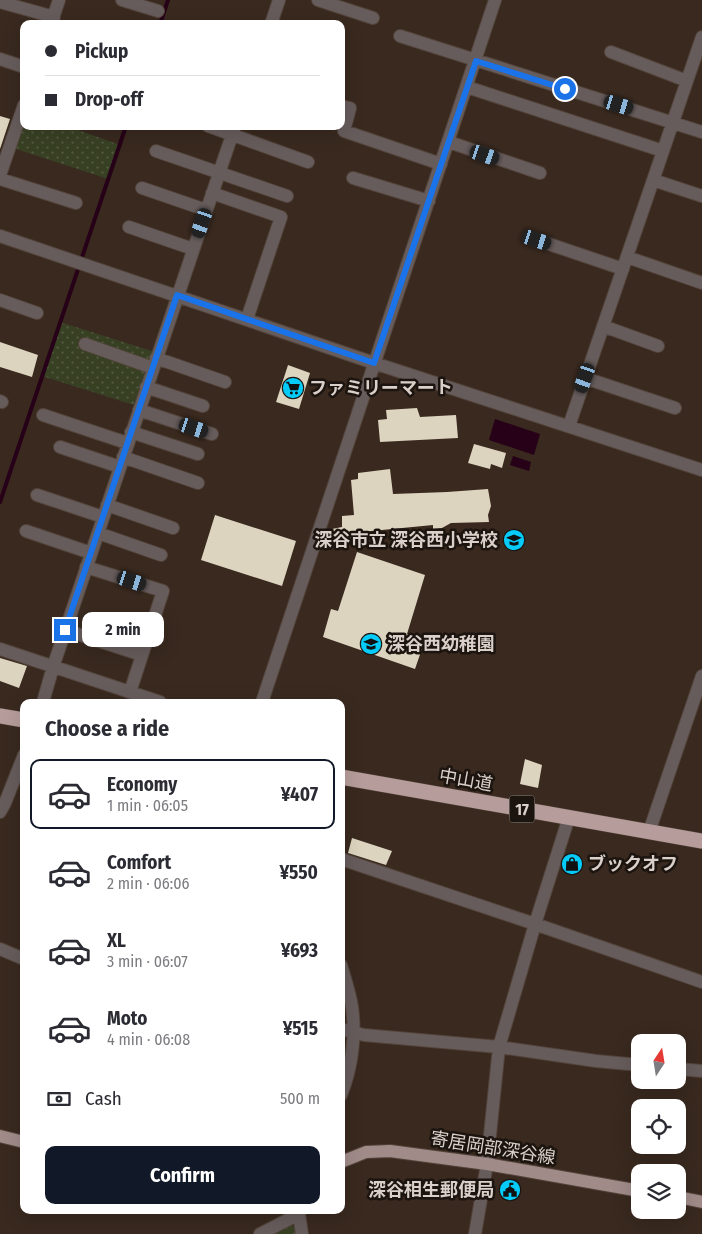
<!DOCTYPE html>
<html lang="en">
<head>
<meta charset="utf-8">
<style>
  body { margin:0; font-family:"Fira Sans Condensed","Noto Sans JP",sans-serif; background:#f7f7f7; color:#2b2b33; height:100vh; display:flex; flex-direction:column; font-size:19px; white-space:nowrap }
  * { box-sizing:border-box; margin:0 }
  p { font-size:16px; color:#7c7c81 }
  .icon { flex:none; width:28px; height:28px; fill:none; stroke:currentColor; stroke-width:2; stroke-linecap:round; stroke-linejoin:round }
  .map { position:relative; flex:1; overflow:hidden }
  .sheet { position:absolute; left:20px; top:699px; width:325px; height:515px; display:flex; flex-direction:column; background:#fff; border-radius:10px; box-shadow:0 5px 20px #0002 }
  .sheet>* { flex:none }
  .banner { position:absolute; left:20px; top:20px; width:325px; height:110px; border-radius:10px; box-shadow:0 5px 20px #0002; display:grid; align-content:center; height:110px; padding:0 25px; background:#fff }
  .needle { width:32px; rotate:12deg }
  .buttons { position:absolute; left:631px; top:1034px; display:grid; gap:10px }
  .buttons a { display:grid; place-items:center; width:55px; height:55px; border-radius:10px; background:#fff; box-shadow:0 5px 20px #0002; font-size:25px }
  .end { position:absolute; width:22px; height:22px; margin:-11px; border:6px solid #1a73e8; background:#fff; box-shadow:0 0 0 2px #fff }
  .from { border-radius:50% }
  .bubble { position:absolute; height:35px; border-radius:10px; background:#fff; box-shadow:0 5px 20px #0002; font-size:16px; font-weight:700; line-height:35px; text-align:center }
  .car { position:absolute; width:15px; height:30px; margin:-15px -8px; border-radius:6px; box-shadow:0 0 4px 1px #0007; background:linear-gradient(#222 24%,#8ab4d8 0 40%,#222 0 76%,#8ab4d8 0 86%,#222 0) }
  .banner b { display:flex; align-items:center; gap:18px; height:48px; font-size:19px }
  .banner b+b { border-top:1px solid #e1e1e2 }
  .banner i { width:12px; height:12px; background:#2b2b33 }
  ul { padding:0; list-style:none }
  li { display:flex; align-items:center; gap:15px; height:70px; margin:0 10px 8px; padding:0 15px; border:2px solid transparent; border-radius:10px }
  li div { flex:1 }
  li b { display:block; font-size:19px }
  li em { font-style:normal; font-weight:700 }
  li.selected { border-color:#111827 }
  li>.icon { width:45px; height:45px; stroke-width:1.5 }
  h2 { padding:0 25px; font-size:22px; line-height:60px }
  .pay { display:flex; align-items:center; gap:12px; height:55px; padding:0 25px; font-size:19px }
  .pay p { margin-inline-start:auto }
  .cta { display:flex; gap:10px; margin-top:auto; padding:10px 25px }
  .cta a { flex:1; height:58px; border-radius:10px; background:#111827; color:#fff; font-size:20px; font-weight:700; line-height:58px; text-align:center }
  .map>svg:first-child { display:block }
  .green { fill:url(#green-dots) }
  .cemetery { fill:url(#cemetery-stones) }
  .water { fill:#260117 }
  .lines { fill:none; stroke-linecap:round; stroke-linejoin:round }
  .stream { stroke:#260117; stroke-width:4 }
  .building { fill:#ddd4bf }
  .minor-casing { stroke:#53443a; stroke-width:14 }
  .major-casing { stroke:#53443a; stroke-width:14 }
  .highway-casing { stroke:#53443a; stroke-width:16 }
  .minor { stroke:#675c5c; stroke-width:12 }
  .major { stroke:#a08b89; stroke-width:12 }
  .highway { stroke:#b69d9b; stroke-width:15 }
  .route { stroke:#1a73e8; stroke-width:6 }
  .labels { text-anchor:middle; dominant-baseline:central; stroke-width:5; stroke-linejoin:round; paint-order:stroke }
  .shield { fill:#1b140f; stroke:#a19891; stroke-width:1 }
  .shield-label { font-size:16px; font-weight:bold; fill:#dad0c9 }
  .poi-label { font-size:18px; font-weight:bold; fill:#dad0c9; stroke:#1b140f; text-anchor:start }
  .street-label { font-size:18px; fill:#dad0c9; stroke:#1b140f }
</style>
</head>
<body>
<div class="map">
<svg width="702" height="1234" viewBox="0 0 702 1234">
  <defs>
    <pattern id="green-dots" width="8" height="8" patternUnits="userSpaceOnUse" patternTransform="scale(1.25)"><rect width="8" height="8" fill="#384024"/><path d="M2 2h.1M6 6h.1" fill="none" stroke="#545b42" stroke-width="1.8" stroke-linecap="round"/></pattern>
    <pattern id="cemetery-stones" width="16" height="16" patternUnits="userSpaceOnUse" patternTransform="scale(1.25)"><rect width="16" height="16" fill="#384024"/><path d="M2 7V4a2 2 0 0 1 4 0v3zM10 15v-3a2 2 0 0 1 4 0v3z" fill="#545b42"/></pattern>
  </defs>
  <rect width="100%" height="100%" fill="#39291f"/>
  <path class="green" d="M24,111v15h43l53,19 -12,34 -98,-32z
    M60,322l98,31 -18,54 -98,-31z"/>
  <path class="cemetery" d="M290,1225l9,3 -1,6h-27z"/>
  <path class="water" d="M495,419l45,15 -6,21 -45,-15z
    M513,456l18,6 -2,9 -19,-6z"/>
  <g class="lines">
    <path class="stream" d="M160,24l8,-24
      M0,502l126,-376"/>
  </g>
  <path class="building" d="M0,116l10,3 -10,30z
    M0,342l38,13 -6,22 -32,-10z
    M288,365l22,8 -11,36 -23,-7z
    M417,408l3,9 36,-2 2,23 -78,4 -2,-22 9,-1 -1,-9z
    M474,444l32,9 -4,15 -11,-4 -1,5 -22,-6z
    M390,469l3,25 54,-2 41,-3 3,17 -3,9 1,7 -38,1 -9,5 -9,1v-4l-82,8 1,10 -19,1 -1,-15 10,-2v-11l12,-1 -3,-35 7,-1v-6z
    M215,515l81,26 -14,45 -81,-26z
    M357,552l68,23 -18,59 18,6 -10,29 -92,-32 8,-28 7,2z
    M0,658l27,8 -8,22 -19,-7z
    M525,759l17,6 -4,23 -18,-4z
    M352,838l40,13 -6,14 -38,-12z"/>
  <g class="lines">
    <g class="minor-casing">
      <path id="minor" d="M122,0l36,11
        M318,0l55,18
        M0,2l54,15
        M51,24l8,-24
        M271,24l8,-24
        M400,36l302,96
        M611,52l76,29
        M0,59l24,8
        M467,87l196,64
        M341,106l9,2 -6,23 97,33
        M208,126l100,36
        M449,142l91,31
        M156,151l131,45
        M0,175l24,-70
        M353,178l76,23
        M0,179l76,24
        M653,180l49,16
        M142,188l64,22
        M212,193l69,24 -34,102
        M129,227l64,22
        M0,236l374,127 328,107
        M537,240l86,29
        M627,257l75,26
        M0,300l37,13
        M603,326l55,20
        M85,344l68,24
        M156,358l69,24
        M585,378l90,30
        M146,387l57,19
        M0,401l2,1
        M139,410l73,24
        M43,415l84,28
        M569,426l133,-389
        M131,432l67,22
        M60,447l60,20
        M123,457l75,26
        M37,495l66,22
        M107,505l66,23
        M26,531l65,22
        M98,533l63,22
        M86,567l77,24 -33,101
        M65,630l77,25
        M0,649l160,53
        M43,702l10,-35 182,-541
        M262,702l233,-702
        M0,812l5,-9 19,-48
        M649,832l53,-156
        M341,859l194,65 167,58
        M0,949l24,10
        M341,965c4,14 9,28 11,42 4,29 0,61 -11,88
        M341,1029l23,6 135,12 97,14 44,4
        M678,1069l24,2
        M299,1214l3,20
        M260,1234l39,-20 2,-4
        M475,1234l12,-70 12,-117 36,-123 34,-107"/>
    </g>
    <g class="major-casing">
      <path id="major" d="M0,1136l24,6
        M341,1162l25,-10 24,-1 97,13 153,27
        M678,1197l24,5"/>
    </g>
    <g class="highway-casing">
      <path id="highway" d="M0,716l24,4
        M341,777l361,64"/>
    </g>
    <use href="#minor" class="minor"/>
    <use href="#major" class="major"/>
    <use href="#highway" class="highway"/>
  </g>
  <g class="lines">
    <path class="route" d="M65,630l112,-335 197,68 102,-302 89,28"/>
  </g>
  <defs>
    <g id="supermarket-disc" transform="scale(1.125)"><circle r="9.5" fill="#05cbf9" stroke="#1b140f"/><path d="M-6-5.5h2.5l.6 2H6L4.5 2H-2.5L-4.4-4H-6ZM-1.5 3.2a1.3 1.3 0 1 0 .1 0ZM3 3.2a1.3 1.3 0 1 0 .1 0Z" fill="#111"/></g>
    <g id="school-disc" transform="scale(1.125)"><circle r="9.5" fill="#05cbf9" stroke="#1b140f"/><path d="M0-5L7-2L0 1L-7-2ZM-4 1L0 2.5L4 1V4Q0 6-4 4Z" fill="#111"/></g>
    <g id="shop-disc" transform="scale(1.125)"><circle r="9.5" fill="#05cbf9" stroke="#1b140f"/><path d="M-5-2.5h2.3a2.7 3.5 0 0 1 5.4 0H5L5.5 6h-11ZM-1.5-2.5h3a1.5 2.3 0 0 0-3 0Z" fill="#111"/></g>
    <g id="civic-disc" transform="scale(1.125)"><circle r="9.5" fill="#05cbf9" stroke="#1b140f"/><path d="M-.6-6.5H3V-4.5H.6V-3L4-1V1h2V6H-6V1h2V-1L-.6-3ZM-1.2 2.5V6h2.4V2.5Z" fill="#111"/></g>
  </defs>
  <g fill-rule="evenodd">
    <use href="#supermarket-disc" x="293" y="388"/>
    <use href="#school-disc" x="514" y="540"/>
    <use href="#school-disc" x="371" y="644"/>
    <use href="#shop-disc" x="572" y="864"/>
    <use href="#civic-disc" x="510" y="1190"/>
  </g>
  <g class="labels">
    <rect class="shield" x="509.5" y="795.5" width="25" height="27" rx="4"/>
    <g class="shield-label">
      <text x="522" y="809">17</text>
    </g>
    <g class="poi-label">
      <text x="309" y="388">ファミリーマート</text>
      <text x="498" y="540" text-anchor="end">深谷市立 深谷西小学校</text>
      <text x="387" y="644">深谷西幼稚園</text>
      <text x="588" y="864">ブックオフ</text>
      <text x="494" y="1190" text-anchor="end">深谷相生郵便局</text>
    </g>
    <g class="street-label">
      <text transform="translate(466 780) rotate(10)">中山道</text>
      <text transform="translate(493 1148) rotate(9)">寄居岡部深谷線</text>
    </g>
  </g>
</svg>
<div class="buttons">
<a><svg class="needle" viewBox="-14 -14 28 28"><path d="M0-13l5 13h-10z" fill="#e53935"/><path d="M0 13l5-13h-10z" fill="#7c7c81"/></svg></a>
<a><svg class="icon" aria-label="locate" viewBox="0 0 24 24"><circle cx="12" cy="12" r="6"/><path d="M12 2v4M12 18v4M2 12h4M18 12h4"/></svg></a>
<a><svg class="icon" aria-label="layers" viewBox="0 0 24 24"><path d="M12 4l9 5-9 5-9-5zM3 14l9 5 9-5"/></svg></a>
</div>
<i class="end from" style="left:565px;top:89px"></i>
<i class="end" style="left:65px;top:630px"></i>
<div class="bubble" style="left:82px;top:612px;width:82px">2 min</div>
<i class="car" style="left:619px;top:105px;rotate:107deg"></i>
<i class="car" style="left:485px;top:155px;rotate:109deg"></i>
<i class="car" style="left:202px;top:223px;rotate:199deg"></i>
<i class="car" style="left:537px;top:240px;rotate:108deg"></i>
<i class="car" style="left:585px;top:378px;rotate:199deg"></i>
<i class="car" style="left:194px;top:428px;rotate:108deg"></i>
<i class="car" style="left:132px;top:581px;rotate:108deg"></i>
<div class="banner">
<b><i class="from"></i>Pickup</b>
<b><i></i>Drop-off</b>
</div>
<section class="sheet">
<h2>Choose a ride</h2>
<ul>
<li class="selected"><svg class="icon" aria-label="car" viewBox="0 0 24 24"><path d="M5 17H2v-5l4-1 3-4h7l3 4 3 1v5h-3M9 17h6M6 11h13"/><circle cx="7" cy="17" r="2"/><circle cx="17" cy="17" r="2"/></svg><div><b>Economy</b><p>1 min · 06:05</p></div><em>¥407</em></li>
<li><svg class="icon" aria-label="car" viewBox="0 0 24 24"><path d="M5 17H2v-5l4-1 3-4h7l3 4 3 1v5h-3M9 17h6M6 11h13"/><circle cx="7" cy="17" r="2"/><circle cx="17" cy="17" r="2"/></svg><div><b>Comfort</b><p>2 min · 06:06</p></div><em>¥550</em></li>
<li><svg class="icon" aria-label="car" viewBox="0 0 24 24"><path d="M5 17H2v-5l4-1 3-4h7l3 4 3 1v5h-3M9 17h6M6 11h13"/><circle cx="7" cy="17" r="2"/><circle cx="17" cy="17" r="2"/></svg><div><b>XL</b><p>3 min · 06:07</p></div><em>¥693</em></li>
<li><svg class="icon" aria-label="car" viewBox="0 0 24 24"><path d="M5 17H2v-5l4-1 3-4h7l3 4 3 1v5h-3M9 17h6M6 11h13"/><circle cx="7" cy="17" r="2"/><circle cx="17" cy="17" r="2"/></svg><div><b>Moto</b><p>4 min · 06:08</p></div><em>¥515</em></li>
</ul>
<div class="pay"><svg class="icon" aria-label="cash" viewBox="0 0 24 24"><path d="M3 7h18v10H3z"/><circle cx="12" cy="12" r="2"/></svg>Cash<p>500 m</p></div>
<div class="cta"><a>Confirm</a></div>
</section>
</div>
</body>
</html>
